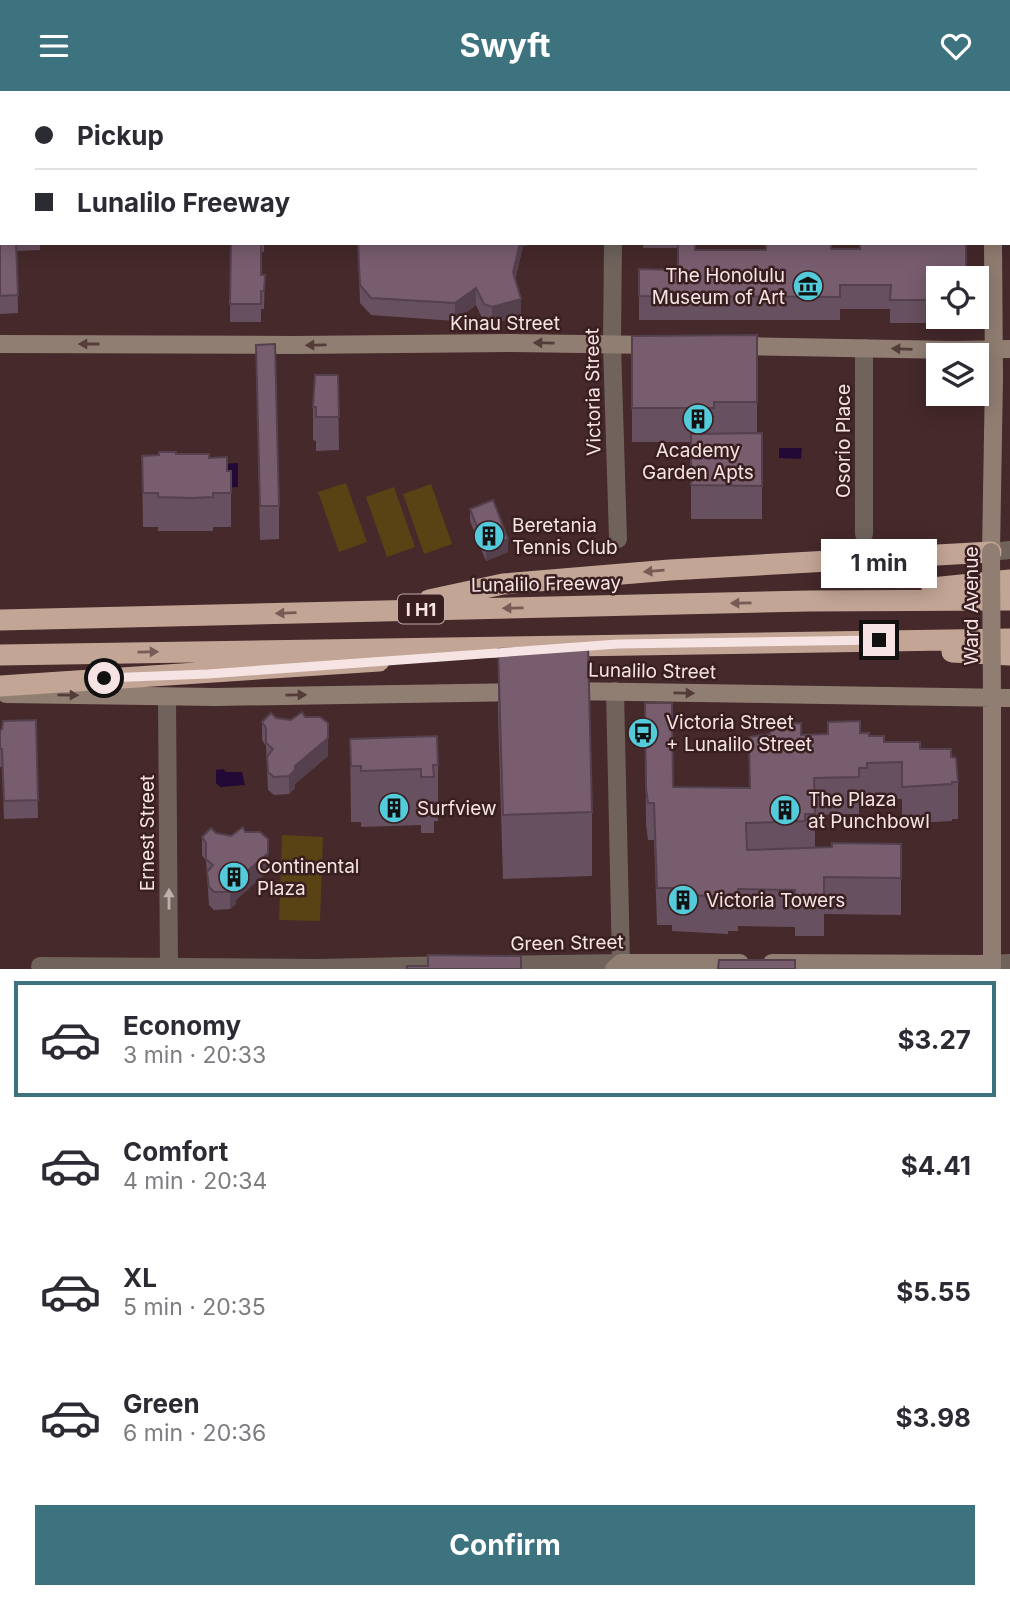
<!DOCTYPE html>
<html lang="en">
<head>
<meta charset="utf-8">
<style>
  body { margin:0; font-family:Inter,sans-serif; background:#f2f2f3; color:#2b2b33; height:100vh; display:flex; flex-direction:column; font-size:26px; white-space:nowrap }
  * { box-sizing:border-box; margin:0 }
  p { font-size:23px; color:#7c7c81 }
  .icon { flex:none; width:38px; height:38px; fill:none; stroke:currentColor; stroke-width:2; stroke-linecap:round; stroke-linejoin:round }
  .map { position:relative; height:878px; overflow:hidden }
  .side { display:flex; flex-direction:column; background:#fff; flex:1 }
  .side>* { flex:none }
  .hud { position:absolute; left:0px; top:0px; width:1012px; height:154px; box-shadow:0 4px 18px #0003; display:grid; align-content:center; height:154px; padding:0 35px; background:#fff }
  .fabs { position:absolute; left:926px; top:175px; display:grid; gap:14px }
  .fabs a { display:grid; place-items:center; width:63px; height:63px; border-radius:0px; background:#fff; box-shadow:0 4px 18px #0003; font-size:35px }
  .end { position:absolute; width:32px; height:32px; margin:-16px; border:9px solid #f6e3e3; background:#111; box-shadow:0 0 0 4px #111 }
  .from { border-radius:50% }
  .bubble { position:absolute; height:49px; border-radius:0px; background:#fff; box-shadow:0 4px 18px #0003; font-size:23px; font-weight:700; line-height:49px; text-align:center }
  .hud b { display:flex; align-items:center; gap:24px; height:66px; font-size:26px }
  .hud b+b { border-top:2px solid #e1e1e2 }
  .hud i { width:18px; height:18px; background:#2b2b33 }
  ul { padding:12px 0 0; list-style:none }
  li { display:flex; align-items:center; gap:21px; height:116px; margin:0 14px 10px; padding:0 21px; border:4px solid transparent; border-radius:0px }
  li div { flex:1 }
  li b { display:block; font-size:26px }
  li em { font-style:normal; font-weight:700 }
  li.active { border-color:#3d737f }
  li>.icon { width:63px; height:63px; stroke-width:1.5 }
  .action { display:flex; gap:14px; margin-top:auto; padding:14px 35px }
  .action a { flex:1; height:80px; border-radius:0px; background:#3d737f; color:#fff; font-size:28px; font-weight:700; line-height:80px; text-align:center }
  header { display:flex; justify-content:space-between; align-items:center; height:91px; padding:0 35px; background:#3d737f; color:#fff; font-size:32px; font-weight:700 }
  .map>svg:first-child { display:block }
  .pitch { fill:#594214 }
  .water { fill:#230935 }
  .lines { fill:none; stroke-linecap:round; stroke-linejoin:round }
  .street { stroke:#6f635c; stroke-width:18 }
  .secondary { stroke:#917e73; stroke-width:18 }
  .highway { stroke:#c3a595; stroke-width:21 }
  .secondary-bridge { stroke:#917e73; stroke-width:18 }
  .wall { fill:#67505f }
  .shaded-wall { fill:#54414d }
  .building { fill:#785d6e; stroke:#54414d; stroke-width:2 }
  .oneway { fill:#543c3a }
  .oneway2 { fill:#785b55 }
  .oneway3 { fill:#c0b0ad }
  .route { stroke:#f6e3e3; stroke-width:9 }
  .labels { text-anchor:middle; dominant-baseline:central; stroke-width:5; stroke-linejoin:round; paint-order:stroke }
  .shield { fill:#3a1f21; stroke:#bea8a9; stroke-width:2 }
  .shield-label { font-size:18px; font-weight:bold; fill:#f6e3e3 }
  .poi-label { font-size:19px; fill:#f6e3e3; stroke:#3a1f21; text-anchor:start }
  .street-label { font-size:19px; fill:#f6e3e3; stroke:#3a1f21 }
</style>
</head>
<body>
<header><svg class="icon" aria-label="menu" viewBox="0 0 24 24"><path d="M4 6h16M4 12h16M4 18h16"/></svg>Swyft<svg class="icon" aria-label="heart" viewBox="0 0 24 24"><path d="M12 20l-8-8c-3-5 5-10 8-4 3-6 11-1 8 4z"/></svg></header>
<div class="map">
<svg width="1010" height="878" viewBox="0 0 1010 878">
  <rect width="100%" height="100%" fill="#45292b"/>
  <path class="pitch" d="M346,392l21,59 -28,10 -21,-60z
    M431,393l21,60 -28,10 -21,-60z
    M394,396l21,60 -28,10 -21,-60z
    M282,744l41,2 -3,84 -41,-1z"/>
  <path class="water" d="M779,357h23l-1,11 -22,-1z
    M238,372v24l-15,1v-24z
    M223,678l3,3h16l3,13 -25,2 -4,-4v-13z"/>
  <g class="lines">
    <path class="street" d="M613,0v2
      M613,152l-1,102 6,194
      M864,257v186
      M991,461l19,-2
      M615,600l6,272 1,6
      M167,606l2,272
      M992,873l18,-1
      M498,874l123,-2
      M40,875l279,2 130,-3"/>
    <path class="secondary" d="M995,0v2
      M0,253l293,1 218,-2 143,2
      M735,255l218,4 57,-1
      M991,461l3,-175 -1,-134
      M566,600l444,7
      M6,603l210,3 304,-5
      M772,872l220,1
      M614,878l7,-6h119
      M992,878v-271"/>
    <path class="highway" d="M932,497l78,-8
      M429,509l74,-16 167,-14 321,-18
      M0,529l809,-19 201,-1
      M952,561l58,3
      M0,564l1010,-16
      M0,595l379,-25"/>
    <path class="secondary-bridge" d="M991,461l1,146"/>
  </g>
  <path class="wall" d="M0,21l2,1v81l-2,-1z
    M0,115l2,37h38v7l-23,1 1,62 -18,1z
    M231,152h33v9h-3v23h4l-1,34h-3v13h-31z
    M358,152h171v2l-6,1 -8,34 6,36 -29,8 -8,-2 -8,-17 -21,16 -84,-6 -11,-12z
    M643,152h52v7l137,-1 106,29v39h28v6h-76v-14h-50v11h-201v-51l39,1v-22h-35z
    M757,244v98h5v86h-71v-77h-59v-106z
    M256,254l23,161v33l-19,1z
    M338,284l1,75 -23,1v-10l-3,-1v-33z
    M176,363l33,4 18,13h4v56h-18v4h-55v-4h-15l-1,-71z
    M470,418l38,43 -22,9 -16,-40z
    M498,558l94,163v64l-89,3 -5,-166z
    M645,612l28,84 76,1v-51l111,-4 24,9 36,7 31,8 7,25v37h-6v2l-50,3v-25l-35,1v5h-8v9l-44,1v33l86,-4v71l-77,-1v22h-29v-9l-57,-1v5h-10v3l-56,-3v-6h-15l-3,-85h-6l-2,-15z
    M276,627l15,2 37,36 -33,28v4l-6,6 -15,1 -6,-5 -2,-44 -4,-6v-18z
    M36,629l2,98 -34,1 -2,-52h-2v-37z
    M350,648l88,26v56h-4v12h-13v-8l-60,2v-5h-10z
    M216,742l52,38 -32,29v4l-6,5 -16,1 -5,-5 -3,-44 -4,-6v-18z"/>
  <path class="shaded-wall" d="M520,152h3v3l-10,44v-18z
    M476,197v17l-21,16v-18z
    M521,208v17l-29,8v-17z
    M508,448v13l-22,9v-12z
    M328,647v18l-33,28v4l-6,6v-18l6,-10z
    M268,762v18l-32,29v4l-6,5v-17l5,-10z"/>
  <path class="building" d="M0,21l2,1v47l-2,-1z
    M0,115h2v37h14l2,52 -18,1z
    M231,152h30v32h4l-1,16h-3v13h-31z
    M358,152h162l-7,29 8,27 -29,8 -8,-3 -8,-16 -21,15 -84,-5 -11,-13z
    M678,152h17v7h71v-7h65v6h29v-6h106v35h-28v22h-48l1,-15h-51v12l-201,-1v-27l39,1z
    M757,244v67h-43v6h-82v-72z
    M275,253l4,162h-19l-4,-161z
    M315,284h23l1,42h-23v-10h-3z
    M762,342v53l-71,-1v-51z
    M159,361h17v2h33v4l18,-1v14h4v22h-18v4l-21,1 -34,-1v-4h-15l-1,-37 17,-1z
    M493,409l15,39 -22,10 -16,-40z
    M588,554l4,167 -89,3 -5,-166z
    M645,612h27l1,84 77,1 -1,-51 21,-3v-10l31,-1v12l27,-1v-12l32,-1v12h9v3h15v6h36v7h31v8l5,1 2,24h-6v2l-50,3v-25l-35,1v5h-8v9l-45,1 1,36h-10v7l-59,2 1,27 85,-3v-4l69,1v34l-77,-1v22h-29v-9l-57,-1v5h-10v3l-56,-3v-6h-15l-3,-85h-6l-2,-15z
    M302,621l3,5h15l8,6v15l-33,28v4l-6,6 -15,1 -6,-5 -1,-15 6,-8 -7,-6v-15l-4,-6 9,-9 5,5 15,2z
    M36,629l2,80 -34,1 -2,-52h-2v-19l2,-1 1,-8z
    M437,645l1,29h-5l1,12h-13v-8l-60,2v-5h-10l-1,-27z
    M243,736l2,5h15l8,7v14l-33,29 1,4 -6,6h-16l-5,-5 -2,-15 6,-7 -7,-6v-16l-4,-6 9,-9 5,5 15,3z
    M428,864l93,1v13h-114v-3h21z
    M719,869h76v9h-77z"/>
  <defs><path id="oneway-solid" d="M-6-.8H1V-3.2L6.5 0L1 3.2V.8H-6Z" transform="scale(1.75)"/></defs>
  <g class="oneway">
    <use href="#oneway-solid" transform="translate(544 252) rotate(-179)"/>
    <use href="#oneway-solid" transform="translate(89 253) rotate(-180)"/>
    <use href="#oneway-solid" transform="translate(316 254) rotate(179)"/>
    <use href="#oneway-solid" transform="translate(902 258) rotate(-178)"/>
    <use href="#oneway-solid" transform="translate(684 602) rotate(1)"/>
    <use href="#oneway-solid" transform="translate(68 604) rotate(1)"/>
    <use href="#oneway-solid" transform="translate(296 604) rotate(-1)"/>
  </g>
  <g class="oneway2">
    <use href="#oneway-solid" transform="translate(654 480) rotate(175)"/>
    <use href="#oneway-solid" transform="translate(741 512) rotate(179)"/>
    <use href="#oneway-solid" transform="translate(513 517) rotate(179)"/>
    <use href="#oneway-solid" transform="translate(286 522) rotate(178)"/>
    <use href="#oneway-solid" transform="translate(148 561) rotate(-1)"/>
  </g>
  <use class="oneway3" href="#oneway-solid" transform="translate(169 808) rotate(-90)"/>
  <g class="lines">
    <path class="route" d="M104,587l104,-4 410,-30 261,-4"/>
  </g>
  <defs>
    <g id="museum-disc" transform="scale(1.575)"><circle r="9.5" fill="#53cbdb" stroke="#3a1f21"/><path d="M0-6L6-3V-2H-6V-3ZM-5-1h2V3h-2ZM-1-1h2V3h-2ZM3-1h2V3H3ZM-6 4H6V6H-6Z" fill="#111"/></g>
    <g id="building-disc" transform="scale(1.575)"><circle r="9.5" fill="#53cbdb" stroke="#3a1f21"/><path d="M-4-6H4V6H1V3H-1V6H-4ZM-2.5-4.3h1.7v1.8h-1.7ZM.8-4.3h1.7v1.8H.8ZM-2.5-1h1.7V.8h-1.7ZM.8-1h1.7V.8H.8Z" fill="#111"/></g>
    <g id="bus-disc" transform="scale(1.575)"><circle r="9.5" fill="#53cbdb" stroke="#3a1f21"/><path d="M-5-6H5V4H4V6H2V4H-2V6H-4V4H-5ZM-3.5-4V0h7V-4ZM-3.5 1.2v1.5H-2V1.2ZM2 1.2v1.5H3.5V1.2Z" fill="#111"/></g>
  </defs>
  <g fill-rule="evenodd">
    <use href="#museum-disc" x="808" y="195"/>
    <use href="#building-disc" x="698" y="328"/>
    <use href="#building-disc" x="489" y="445"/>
    <use href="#bus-disc" x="643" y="642"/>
    <use href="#building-disc" x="394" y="717"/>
    <use href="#building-disc" x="785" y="719"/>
    <use href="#building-disc" x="234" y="786"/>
    <use href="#building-disc" x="683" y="809"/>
  </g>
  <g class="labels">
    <rect class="shield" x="398" y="503.5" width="46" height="29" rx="5"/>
    <g class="shield-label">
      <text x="421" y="518">I H1</text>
    </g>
    <g class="poi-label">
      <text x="785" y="184" text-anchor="end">The Honolulu<tspan x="785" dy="22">Museum of Art</tspan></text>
      <text x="698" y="359" text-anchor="middle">Academy<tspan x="698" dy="22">Garden Apts</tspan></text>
      <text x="512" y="434">Beretania<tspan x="512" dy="22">Tennis Club</tspan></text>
      <text x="666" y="631">Victoria Street<tspan x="666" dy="22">+ Lunalilo Street</tspan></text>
      <text x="808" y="708">The Plaza<tspan x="808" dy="22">at Punchbowl</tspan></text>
      <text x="417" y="717">Surfview</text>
      <text x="257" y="775">Continental<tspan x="257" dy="22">Plaza</tspan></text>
      <text x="706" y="809">Victoria Towers</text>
    </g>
    <g class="street-label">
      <text x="505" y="232">Kinau Street</text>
      <text transform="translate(593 301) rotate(-91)">Victoria Street</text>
      <text transform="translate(843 350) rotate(-90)">Osorio Place</text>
      <text transform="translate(546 493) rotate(-1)">Lunalilo Freeway</text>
      <text transform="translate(971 515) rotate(-90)">Ward Avenue</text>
      <text transform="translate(652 580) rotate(1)">Lunalilo Street</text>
      <text transform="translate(147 742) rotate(-90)">Ernest Street</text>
      <text transform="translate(567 852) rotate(-1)">Green Street</text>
    </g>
  </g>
</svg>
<div class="fabs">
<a><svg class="icon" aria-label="locate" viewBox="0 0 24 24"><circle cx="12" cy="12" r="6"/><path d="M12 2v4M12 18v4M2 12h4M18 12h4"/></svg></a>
<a><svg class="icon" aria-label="layers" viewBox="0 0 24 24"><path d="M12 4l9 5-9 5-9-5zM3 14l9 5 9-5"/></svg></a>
</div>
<i class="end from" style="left:104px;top:587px"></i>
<i class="end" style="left:879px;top:549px"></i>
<div class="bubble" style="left:821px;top:448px;width:116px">1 min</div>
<div class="hud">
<b><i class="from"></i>Pickup</b>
<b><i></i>Lunalilo Freeway</b>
</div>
</div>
<section class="side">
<ul>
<li class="active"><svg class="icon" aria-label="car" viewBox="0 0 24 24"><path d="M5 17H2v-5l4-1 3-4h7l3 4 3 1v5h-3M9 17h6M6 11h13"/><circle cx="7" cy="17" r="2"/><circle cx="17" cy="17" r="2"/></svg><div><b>Economy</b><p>3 min · 20:33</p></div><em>$3.27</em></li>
<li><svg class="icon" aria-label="car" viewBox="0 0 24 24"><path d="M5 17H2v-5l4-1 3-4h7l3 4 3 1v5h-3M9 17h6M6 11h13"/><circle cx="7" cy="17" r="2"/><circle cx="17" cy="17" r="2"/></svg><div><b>Comfort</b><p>4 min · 20:34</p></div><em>$4.41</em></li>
<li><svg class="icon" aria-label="car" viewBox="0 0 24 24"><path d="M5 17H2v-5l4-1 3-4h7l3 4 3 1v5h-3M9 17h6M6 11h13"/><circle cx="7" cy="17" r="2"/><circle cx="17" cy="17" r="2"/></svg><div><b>XL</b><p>5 min · 20:35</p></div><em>$5.55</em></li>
<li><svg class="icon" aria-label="car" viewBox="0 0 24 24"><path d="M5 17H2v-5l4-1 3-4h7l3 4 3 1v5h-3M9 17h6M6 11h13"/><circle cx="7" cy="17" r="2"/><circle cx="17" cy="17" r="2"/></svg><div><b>Green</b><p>6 min · 20:36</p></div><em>$3.98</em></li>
</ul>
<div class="action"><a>Confirm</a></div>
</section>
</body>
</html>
